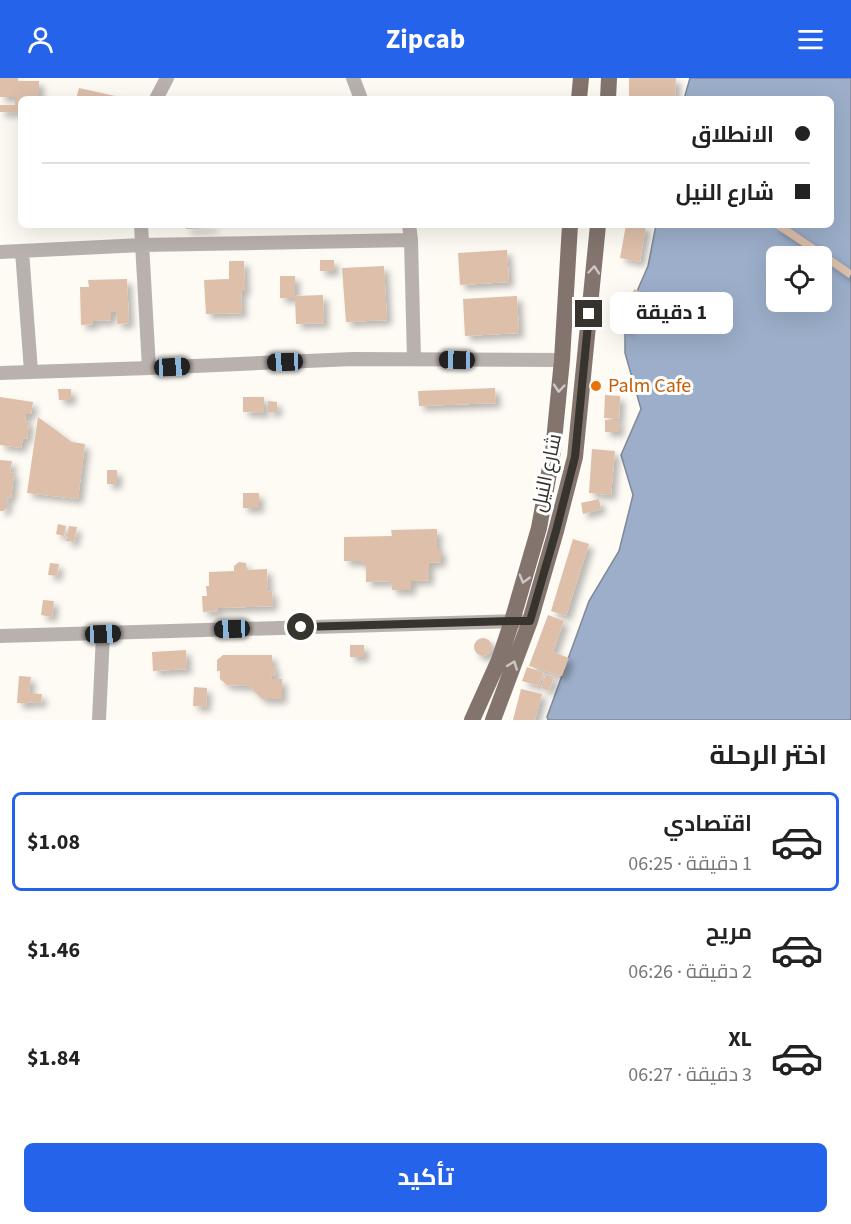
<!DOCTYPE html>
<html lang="ar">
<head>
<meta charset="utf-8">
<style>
  body { margin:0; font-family:"Source Sans 3",Cairo,sans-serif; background:#f2f2f2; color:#222; direction:rtl; height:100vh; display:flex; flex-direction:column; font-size:22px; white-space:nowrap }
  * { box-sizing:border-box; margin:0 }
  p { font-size:20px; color:#767676 }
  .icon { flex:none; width:33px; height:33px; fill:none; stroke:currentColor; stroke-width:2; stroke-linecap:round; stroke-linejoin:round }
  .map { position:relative; height:642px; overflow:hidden; direction:ltr }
  .drawer { display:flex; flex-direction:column; background:#fff; flex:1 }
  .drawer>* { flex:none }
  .guide { position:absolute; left:18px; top:18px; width:816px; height:132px; border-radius:9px; box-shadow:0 6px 24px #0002; direction:rtl; display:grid; align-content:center; height:132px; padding:0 24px; background:#fff }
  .tools { position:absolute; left:766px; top:168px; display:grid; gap:12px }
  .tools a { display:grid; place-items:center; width:66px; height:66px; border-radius:9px; background:#fff; box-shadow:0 6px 24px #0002; font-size:30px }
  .end { position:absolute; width:27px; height:27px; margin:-14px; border:8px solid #37332d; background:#fff; box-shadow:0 0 0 3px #fff }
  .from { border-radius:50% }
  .bubble { position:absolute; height:42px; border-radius:9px; background:#fff; box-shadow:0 6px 24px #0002; font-size:20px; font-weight:700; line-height:42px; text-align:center; direction:rtl }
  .car { position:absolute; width:18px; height:36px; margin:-18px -9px; border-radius:8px; box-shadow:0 0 4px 2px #0007; background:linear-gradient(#222 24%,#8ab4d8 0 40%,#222 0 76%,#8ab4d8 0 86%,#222 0) }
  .guide b { display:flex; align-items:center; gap:21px; height:57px; font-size:22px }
  .guide b+b { border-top:2px solid #e0e0e0 }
  .guide i { width:15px; height:15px; background:#222 }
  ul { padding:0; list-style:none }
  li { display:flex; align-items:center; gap:18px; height:99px; margin:0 12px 9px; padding:0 12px; border:3px solid transparent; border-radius:9px }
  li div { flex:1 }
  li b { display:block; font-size:22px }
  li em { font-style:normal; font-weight:700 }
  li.selected { border-color:#2563eb }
  li>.icon { width:54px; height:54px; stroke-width:1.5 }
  h2 { padding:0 24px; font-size:27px; line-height:72px }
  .primary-button { display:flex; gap:12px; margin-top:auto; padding:12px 24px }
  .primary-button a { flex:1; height:69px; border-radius:9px; background:#2563eb; color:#fff; font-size:24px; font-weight:700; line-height:69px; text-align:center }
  header { display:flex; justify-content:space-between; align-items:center; height:78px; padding:0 24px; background:#2563eb; color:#fff; font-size:27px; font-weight:700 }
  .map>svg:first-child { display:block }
  .water { fill:#9caec9; stroke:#7e899a; stroke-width:1.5; fill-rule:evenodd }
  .building { fill:#ddbfaa; filter:url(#shadow) }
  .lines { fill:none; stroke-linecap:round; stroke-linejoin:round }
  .minor { stroke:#b9b1ad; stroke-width:14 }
  .primary { stroke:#83746e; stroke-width:16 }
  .oneway { stroke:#cdc7c5 }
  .route { stroke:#37332d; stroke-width:8 }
  .food-dot { fill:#e8710a; stroke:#fff; stroke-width:2 }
  .labels { text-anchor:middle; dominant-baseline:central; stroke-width:6; stroke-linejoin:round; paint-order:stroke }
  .food-label { font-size:20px; fill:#c56008; stroke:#fff; text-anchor:start }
  .street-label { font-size:20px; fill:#37332d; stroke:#fff }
</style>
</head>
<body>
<header><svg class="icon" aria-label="menu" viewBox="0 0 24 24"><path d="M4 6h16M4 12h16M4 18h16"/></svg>Zipcab<svg class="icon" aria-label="person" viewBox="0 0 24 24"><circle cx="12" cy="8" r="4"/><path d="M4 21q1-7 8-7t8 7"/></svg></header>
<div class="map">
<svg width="851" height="642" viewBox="0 0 851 642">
  <defs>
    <filter id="shadow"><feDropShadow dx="5" dy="5" stdDeviation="3" flood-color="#0004"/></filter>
  </defs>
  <rect width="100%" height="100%" fill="#fefaf4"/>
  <path class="water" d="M690,0h161v642h-303l-1,-3 42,-116 30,-50 14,-56 -12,-40 20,-46 -16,-56v-34l23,-53 8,-41h175v-126h-147zM777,178h45v46h-45z"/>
  <path class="building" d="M0,0h18v3h21v18h-18v13h-21v-7h15v-8h-15z
    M629,0h47l-1,21h-46z
    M79,10l45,10v1h-48z
    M186,147h27v3l-27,1z
    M626,147h20l-6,37 -20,-4z
    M771,147h14l66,45v4l-2,4 -27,-19v-3h-4z
    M507,172l2,32 -49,3 -2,-32z
    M320,182h14v11h-14z
    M229,183h15l1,30h-4l1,22 -36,1 -2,-34 25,-1z
    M384,188l3,54 -41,2 -4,-54z
    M280,198h15v20l28,-1 1,28 -28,1 -1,-26h-15z
    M127,201l2,44 -12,1 -1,-12h-5v8l-18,1v3l-12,1 -1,-38h9l-1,-7z
    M634,211l9,4 -15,37 -8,-3z
    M517,218l2,37 -54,3 -2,-37z
    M495,310l1,15 -77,3 -1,-15z
    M58,311h13v11h-12z
    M605,317l15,1 -1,23 -15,-1z
    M0,319l33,5 -2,12h-5l-1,7 4,1 -2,17 -4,-1 -2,10 -21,-3z
    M243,319h21v16l-21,-1z
    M268,323l9,1v10h-9z
    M38,339l34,25 13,2 -7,55 -51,-6z
    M605,342h14v12h-14z
    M592,371l23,2 -4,44 -22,-2z
    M0,382l12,1 -2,11 4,1 -3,25 -4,-1v11l-4,3h-3z
    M107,392h10v14h-10z
    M243,415h16v15h-16z
    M599,421l2,10 -18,5 -2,-11z
    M58,446l8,2 -2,10 -8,-2z
    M69,448l8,1 -3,15 -8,-1z
    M437,451v20h4v13l-12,1v17l-18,1v9h-19l-1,-9 -25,1v-18h-5v-3h-17v-24l48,-1 -1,-6z
    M573,461l16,5 -23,72 -15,-5z
    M239,484l7,1 1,7 20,-1 1,23 4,-1 1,15 -56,2 1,3 -15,1 -1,-16h5l-1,-10h3v-14l25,-1v-5z
    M50,485l9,1 -2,12 -9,-1z
    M43,522l11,1 -2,16 -11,-2z
    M548,537l16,6 -11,31 16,6 -7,18 -33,-10z
    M474 569a9 9 0 1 1 18 0a9 9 0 1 1-18 0Z
    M350,567h14v12h-14z
    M186,572l1,19 -34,2 -1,-19z
    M223,577h49v11h2l2,5 -2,5h-2l-1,3h11v20h-20l-13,-13 -22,-1 -7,-6v-8h-3v-11z
    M527,589l17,6 -5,13 -17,-5z
    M546,596l8,3 -5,14 -8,-3z
    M19,598l12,1 -2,16 13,1 -1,9 -13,-1v2l-11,-1z
    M194,609l13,1 -1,19 -13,-1z
    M521,611l21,5 -7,26h-22z"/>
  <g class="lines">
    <path class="minor" d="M353,0l8,21
      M156,21l11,-21
      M141,147l8,143
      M409,147l2,15 3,119
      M22,173l9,120
      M0,174l142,-7 269,-5
      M0,295l149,-5 204,-9 209,1
      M0,558l520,-15
      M99,642l4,-86"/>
    <path class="primary" d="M579,21l2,-21
      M608,21l1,-21
      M472,642l27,-60 13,-39 27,-93 14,-77 9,-91 8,-135
      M493,642l37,-99 26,-90 19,-74 23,-232"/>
  </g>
  <defs><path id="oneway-chevron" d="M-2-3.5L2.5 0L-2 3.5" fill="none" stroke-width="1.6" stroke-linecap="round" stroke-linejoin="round" transform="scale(1.5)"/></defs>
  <g class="oneway">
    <use href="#oneway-chevron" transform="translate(594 192) rotate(-85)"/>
    <use href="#oneway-chevron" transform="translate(559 310) rotate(95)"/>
    <use href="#oneway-chevron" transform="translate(524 501) rotate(106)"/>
    <use href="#oneway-chevron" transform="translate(513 587) rotate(-69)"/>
  </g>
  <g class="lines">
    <path class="route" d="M301,549l211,-6h18l26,-90 19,-74 14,-143"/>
  </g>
  <circle class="food-dot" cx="596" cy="308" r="6"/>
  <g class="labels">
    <g class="food-label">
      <text x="608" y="308">Palm Cafe</text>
    </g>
    <g class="street-label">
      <text transform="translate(547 395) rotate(-78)">شارع النيل</text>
    </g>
  </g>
</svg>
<div class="tools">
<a><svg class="icon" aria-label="locate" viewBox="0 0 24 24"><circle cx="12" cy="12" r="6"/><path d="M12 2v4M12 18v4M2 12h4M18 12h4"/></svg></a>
</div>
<i class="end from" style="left:301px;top:549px"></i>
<i class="end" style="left:589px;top:236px"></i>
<div class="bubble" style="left:610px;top:214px;width:123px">1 دقيقة</div>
<i class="car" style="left:457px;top:282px;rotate:271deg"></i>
<i class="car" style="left:285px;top:284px;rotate:268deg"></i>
<i class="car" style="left:172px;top:289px;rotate:87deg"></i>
<i class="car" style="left:232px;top:551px;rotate:268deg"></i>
<i class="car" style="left:103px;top:556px;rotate:88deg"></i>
<div class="guide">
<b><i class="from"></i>الانطلاق</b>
<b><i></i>شارع النيل</b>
</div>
</div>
<section class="drawer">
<h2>اختر الرحلة</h2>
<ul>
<li class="selected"><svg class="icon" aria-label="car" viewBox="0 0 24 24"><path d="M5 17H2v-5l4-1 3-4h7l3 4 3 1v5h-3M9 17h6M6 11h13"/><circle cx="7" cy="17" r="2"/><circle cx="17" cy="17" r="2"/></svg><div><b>اقتصادي</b><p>1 دقيقة · 06:25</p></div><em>$1.08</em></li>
<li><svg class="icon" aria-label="car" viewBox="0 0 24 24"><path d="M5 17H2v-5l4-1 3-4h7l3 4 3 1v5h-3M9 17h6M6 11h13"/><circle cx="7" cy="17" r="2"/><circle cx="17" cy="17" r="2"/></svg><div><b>مريح</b><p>2 دقيقة · 06:26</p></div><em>$1.46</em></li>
<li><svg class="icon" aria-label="car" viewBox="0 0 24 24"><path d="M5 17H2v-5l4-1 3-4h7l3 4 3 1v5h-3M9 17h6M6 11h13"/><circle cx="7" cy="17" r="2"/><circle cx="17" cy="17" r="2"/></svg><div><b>XL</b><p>3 دقيقة · 06:27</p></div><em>$1.84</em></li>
</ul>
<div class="primary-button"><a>تأكيد</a></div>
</section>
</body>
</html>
